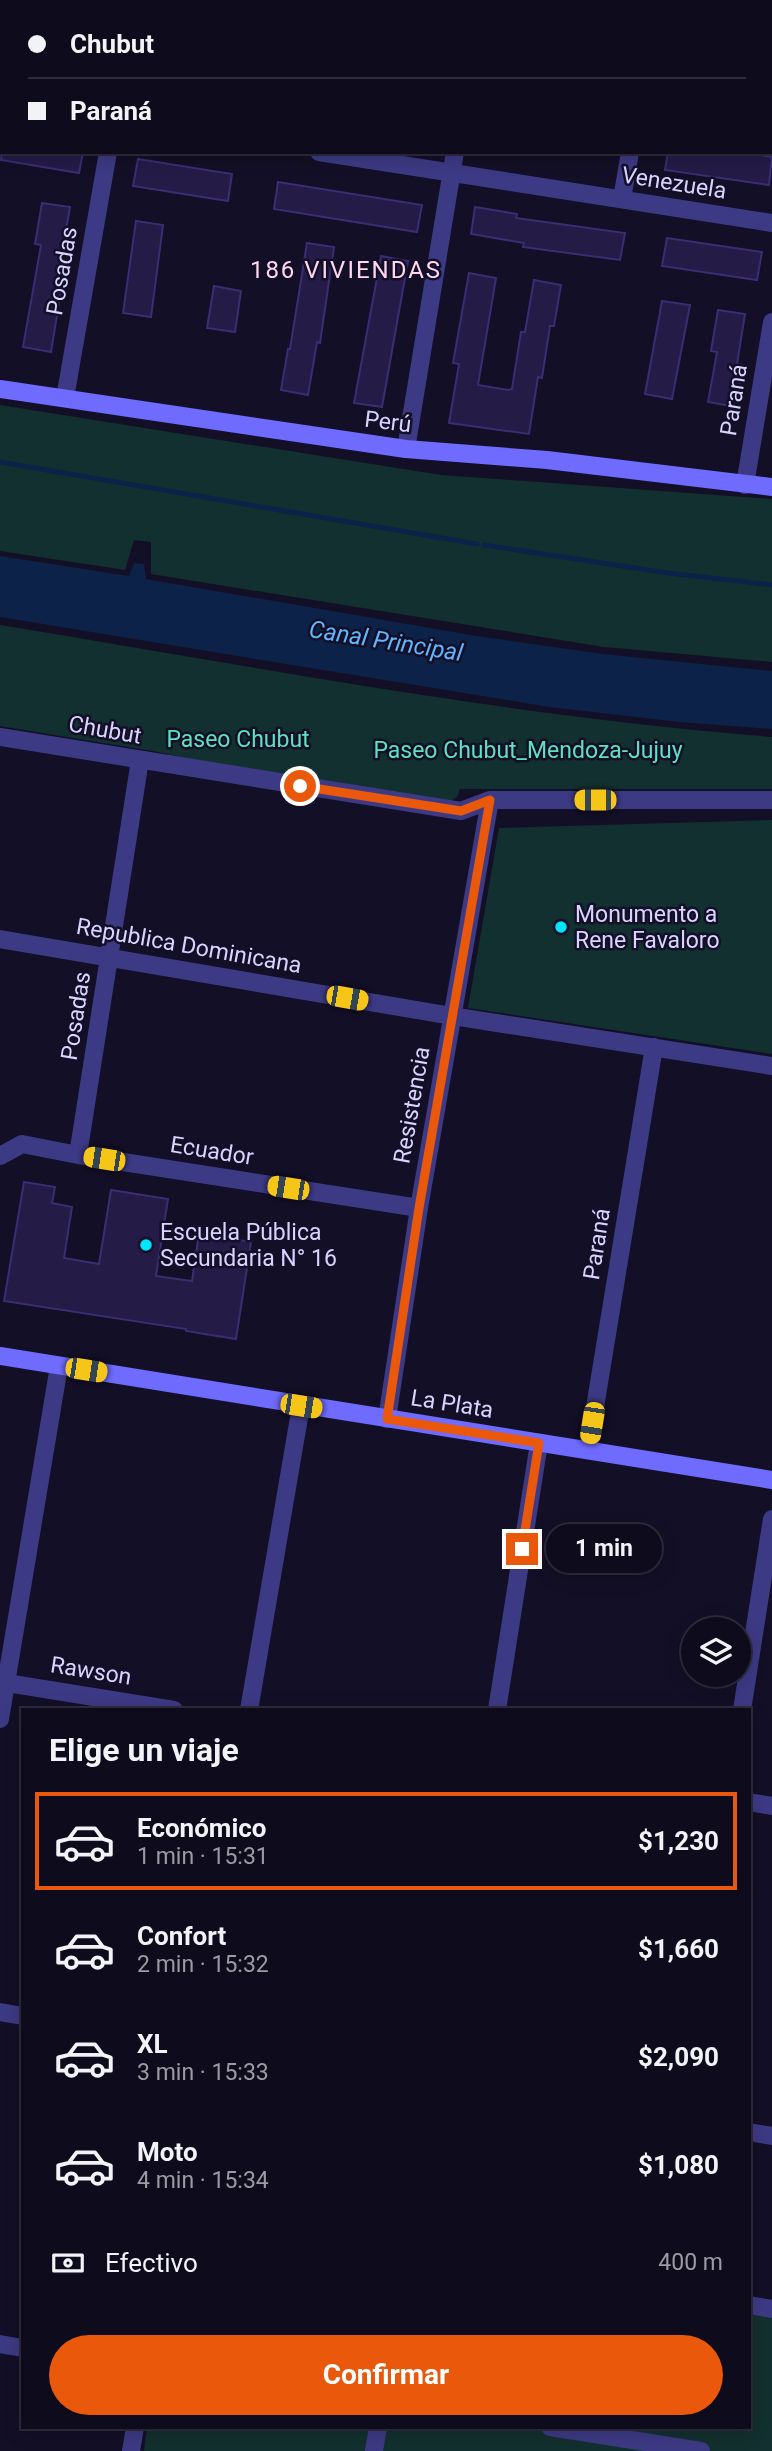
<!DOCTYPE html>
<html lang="es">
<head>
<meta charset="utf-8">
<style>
  body { margin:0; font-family:Roboto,sans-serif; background:#171425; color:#f1f3f6; height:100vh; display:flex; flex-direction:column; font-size:26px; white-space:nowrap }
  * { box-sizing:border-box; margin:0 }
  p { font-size:23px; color:#9b9ba3 }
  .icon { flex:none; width:38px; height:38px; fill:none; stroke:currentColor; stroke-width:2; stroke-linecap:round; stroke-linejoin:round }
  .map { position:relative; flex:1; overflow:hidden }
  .sheet { position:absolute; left:21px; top:1708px; width:730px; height:721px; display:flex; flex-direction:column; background:#0e0b1c; border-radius:0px; box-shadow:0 4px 18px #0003,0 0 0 2px #2e2b3b }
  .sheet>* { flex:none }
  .banner { position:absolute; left:0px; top:0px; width:774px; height:154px; box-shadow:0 4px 18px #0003,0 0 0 2px #2e2b3b; display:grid; align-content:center; height:154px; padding:0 28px; background:#0e0b1c }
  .buttons { position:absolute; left:681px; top:1617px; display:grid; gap:14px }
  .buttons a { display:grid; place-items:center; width:70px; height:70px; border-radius:50%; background:#0e0b1c; box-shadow:0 4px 18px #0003,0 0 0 2px #2e2b3b; font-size:35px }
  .end { position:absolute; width:32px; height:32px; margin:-16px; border:9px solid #ea580c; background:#fff; box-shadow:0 0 0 4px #fff }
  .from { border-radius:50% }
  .bubble { position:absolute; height:49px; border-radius:24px; background:#0e0b1c; box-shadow:0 4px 18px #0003,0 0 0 2px #2e2b3b; font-size:23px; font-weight:700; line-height:49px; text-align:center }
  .car { position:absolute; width:21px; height:42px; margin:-21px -10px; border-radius:9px; box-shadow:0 0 5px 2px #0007; background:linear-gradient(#f5c518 24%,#345 0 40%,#f5c518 0 76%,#345 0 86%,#f5c518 0) }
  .banner b { display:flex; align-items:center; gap:24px; height:66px; font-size:26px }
  .banner b+b { border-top:2px solid #2e2b3b }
  .banner i { width:18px; height:18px; background:#f1f3f6 }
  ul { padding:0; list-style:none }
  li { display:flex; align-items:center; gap:21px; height:98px; margin:0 14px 10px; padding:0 14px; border:4px solid transparent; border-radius:0px }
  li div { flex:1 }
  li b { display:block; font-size:26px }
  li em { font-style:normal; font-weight:700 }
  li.active { border-color:#ea580c }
  li>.icon { width:63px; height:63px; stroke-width:1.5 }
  h2 { padding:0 28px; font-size:32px; line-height:84px }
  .pay { display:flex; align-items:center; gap:18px; height:77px; padding:0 28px; font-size:26px }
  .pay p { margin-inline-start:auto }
  .button { display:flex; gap:14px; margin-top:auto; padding:14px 28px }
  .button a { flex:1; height:80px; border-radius:42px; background:#ea580c; color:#fff; font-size:28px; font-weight:700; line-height:80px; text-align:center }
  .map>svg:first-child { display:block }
  .green { fill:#12302f }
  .water { fill:#0c2248 }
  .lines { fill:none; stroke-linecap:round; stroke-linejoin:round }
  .stream { stroke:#0c2248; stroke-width:5 }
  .building { fill:#241b47; stroke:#3b2d73; stroke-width:2 }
  .street { stroke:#3d3a85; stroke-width:18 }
  .secondary { stroke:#6f6bff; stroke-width:18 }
  .route { stroke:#ea580c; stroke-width:9 }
  .poi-dot { fill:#00e5ff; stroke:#130f26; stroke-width:2.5 }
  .labels { text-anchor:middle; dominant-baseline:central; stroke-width:5; stroke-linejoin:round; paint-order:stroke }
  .street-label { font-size:23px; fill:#d9d4ff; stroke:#130f26 }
  .park-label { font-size:23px; fill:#5fe0c0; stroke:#130f26 }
  .poi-label { font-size:23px; fill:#d9d4ff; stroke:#130f26; text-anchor:start }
  .neighbourhood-label { font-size:24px; letter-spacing:2px; fill:#ffd6f0; stroke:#130f26 }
  .water-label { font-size:24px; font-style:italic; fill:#62b6ff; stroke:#130f26 }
</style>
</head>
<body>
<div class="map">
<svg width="772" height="2451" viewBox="0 0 772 2451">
  <rect width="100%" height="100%" fill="#130f26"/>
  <path class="green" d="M145,0h135l-135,2z
    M0,405l441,70 331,24v163l-168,-15 -453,-73v-32l-17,-2 -9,30 -125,-19z
    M0,625c257,42 513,92 772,112v52h-312l-3,8 -8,5 -215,-33 -76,-17 -158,-26z
    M772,820v234l-304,-46 31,-180z
    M749,2310l23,3v138h-628l3,-24h602z"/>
  <path class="water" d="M0,556l129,20 5,-13 10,1 2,15 331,57 126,18 169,17v58l-93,-7 -130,-15 -549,-90z"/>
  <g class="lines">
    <path class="stream" d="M0,462l477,82
      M484,545l184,28 104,12"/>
  </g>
  <path class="building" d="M2,152h81l-4,21 -78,-13z
    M668,152h72l32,5 -3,28 -104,-15z
    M138,159l94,15 -4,27 -95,-15z
    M278,182l144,23 -5,27 -143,-23z
    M42,203l28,4 -9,52 5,1 -15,92 -28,-5 18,-102 -6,-1z
    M475,207l42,7 -1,4 109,15 -5,27 -97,-13 1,-4 -53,-9z
    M136,221l27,4 -12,92 -28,-4z
    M667,238l95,14 -5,28 -95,-14z
    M307,243l27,4 -14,96 -3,-1 -9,53 -27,-5 7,-41h2z
    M381,256l27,5 -26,146 -28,-4z
    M469,273l27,5 -18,107 30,5 4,-1 9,-57h4l9,-52 27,5 -7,41h-4l-8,52 -4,-1 -9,57 -80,-11 10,-59 -6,-1z
    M214,286l27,5 -6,41 -28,-4z
    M662,301l28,4 -18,94 -27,-5z
    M718,310l27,4 -8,50 6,1 -7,42 -28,-5 9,-50 -6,-1z
    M24,1182l31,5 -3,16 20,4 -8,51 35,6 12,-74 57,9 -12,77 36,5 7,-48 52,9 -15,97 -50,-8v-2l-182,-28z"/>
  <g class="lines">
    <path class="street" d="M134,2v-2
      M297,2l1,-2
      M481,2v-2
      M657,2v-2
      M0,102l2,1
      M319,152l453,71
      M622,199l8,-47
      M65,398l43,-246
      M406,449l49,-297
      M745,485l27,-163
      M0,737l461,74 29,-11h282
      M0,939l452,77 320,50
      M78,1155l62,-395
      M0,1156l22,-12 56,11 341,53
      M387,1419l32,-211 71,-408
      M588,1450l66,-403
      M0,1682l174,28
      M249,1710l52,-304
      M497,1710l42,-267
      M742,1710l30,-191
      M0,1719l59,-353
      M749,1802l23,4
      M0,2012l23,4
      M749,2132l23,4
      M749,2305l23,4
      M0,2344l23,4
      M550,2427l151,24
      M131,2451l4,-24
      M374,2451l4,-24"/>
    <path class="secondary" d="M0,389l406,60 141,11 225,27
      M0,1356l772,124"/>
  </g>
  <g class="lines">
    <path class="route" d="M300,786l161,25 29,-11 -71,408 -32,211 152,24 -17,106"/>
  </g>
  <g class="poi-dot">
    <circle cx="561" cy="927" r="7"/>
    <circle cx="146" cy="1245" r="7"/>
  </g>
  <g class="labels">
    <g class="street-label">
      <text transform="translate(674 183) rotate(9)">Venezuela</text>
      <text transform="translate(62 271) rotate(-80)">Posadas</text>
      <text transform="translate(734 400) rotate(-81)">Paraná</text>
      <text transform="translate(388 422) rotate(7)">Perú</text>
      <text transform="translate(105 730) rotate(10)">Chubut</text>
      <text transform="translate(189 946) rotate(10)">Republica Dominicana</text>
      <text transform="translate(76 1016) rotate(-81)">Posadas</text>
      <text transform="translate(412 1105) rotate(-80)">Resistencia</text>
      <text transform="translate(212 1151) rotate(9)">Ecuador</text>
      <text transform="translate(597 1244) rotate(-81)">Paraná</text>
      <text transform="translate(452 1404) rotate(9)">La Plata</text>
      <text transform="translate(91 1671) rotate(9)">Rawson</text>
    </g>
    <g class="park-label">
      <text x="238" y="739">Paseo Chubut</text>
      <text x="528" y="750">Paseo Chubut_Mendoza-Jujuy</text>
    </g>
    <g class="poi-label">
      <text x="575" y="914">Monumento a<tspan x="575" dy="26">Rene Favaloro</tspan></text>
      <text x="160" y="1232">Escuela Pública<tspan x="160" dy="26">Secundaria N° 16</tspan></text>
    </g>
    <g class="neighbourhood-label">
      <text x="346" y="270">186 VIVIENDAS</text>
    </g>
    <g class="water-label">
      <text transform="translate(386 641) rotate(9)">Canal Principal</text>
    </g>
  </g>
</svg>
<div class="buttons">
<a><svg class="icon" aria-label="layers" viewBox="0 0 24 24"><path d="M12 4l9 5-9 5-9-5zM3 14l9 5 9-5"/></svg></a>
</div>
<i class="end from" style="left:300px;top:786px"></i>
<i class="end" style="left:522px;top:1549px"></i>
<div class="bubble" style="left:546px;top:1524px;width:116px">1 min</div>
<i class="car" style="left:595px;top:800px;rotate:270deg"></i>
<i class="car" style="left:347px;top:998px;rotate:100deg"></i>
<i class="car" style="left:104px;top:1159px;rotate:279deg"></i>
<i class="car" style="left:288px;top:1188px;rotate:279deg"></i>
<i class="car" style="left:86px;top:1370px;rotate:99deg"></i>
<i class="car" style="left:301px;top:1406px;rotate:99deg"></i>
<i class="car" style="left:592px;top:1423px;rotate:189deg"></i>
<div class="banner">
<b><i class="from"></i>Chubut</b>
<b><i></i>Paraná</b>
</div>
<section class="sheet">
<h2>Elige un viaje</h2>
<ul>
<li class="active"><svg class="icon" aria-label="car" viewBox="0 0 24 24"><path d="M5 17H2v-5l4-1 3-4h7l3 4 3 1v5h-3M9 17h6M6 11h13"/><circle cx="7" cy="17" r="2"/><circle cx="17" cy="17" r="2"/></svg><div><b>Económico</b><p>1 min · 15:31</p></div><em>$1,230</em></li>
<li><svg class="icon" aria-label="car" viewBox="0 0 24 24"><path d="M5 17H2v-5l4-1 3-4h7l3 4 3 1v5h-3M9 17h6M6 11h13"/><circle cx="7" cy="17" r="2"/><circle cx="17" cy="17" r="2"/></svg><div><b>Confort</b><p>2 min · 15:32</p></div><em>$1,660</em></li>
<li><svg class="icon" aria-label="car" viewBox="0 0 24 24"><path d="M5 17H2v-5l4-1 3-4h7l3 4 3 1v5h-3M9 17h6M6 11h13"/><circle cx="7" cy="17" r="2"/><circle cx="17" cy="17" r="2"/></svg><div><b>XL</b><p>3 min · 15:33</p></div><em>$2,090</em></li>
<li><svg class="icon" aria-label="car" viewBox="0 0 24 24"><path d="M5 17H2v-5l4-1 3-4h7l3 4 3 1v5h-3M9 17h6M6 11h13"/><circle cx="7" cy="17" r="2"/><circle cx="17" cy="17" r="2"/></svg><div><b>Moto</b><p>4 min · 15:34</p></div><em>$1,080</em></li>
</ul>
<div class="pay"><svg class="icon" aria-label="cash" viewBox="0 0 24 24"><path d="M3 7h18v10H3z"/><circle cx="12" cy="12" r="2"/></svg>Efectivo<p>400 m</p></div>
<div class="button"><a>Confirmar</a></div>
</section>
</div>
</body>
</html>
